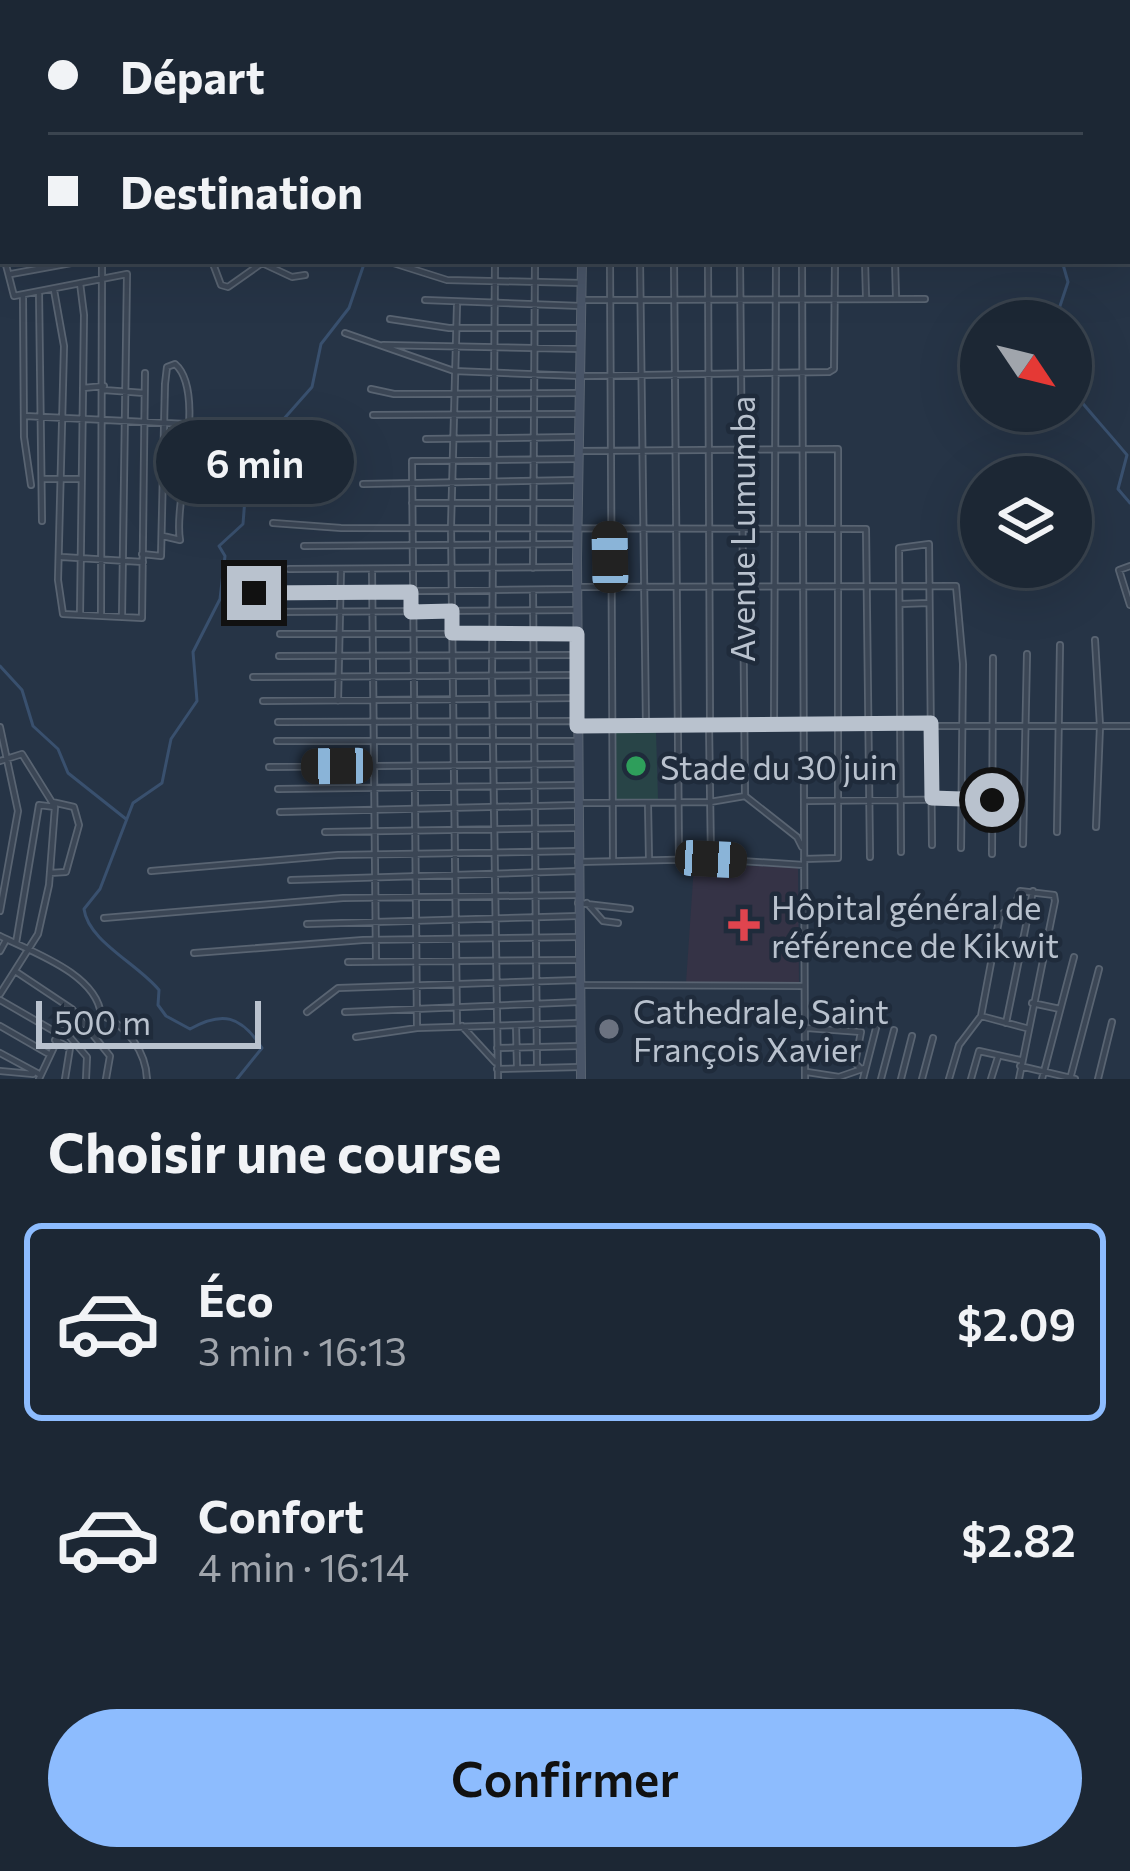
<!DOCTYPE html>
<html lang="fr">
<head>
<meta charset="utf-8">
<style>
  body { margin:0; font-family:Commissioner,sans-serif; background:#252f3c; color:#f1f3f6; height:100vh; display:flex; flex-direction:column; font-size:45px; white-space:nowrap }
  * { box-sizing:border-box; margin:0 }
  p { font-size:39px; color:#a0a5ac }
  .icon { flex:none; width:66px; height:66px; fill:none; stroke:currentColor; stroke-width:2; stroke-linecap:round; stroke-linejoin:round }
  .map { position:relative; height:1079px; overflow:hidden }
  .sheet { display:flex; flex-direction:column; background:#1c2734; flex:1 }
  .sheet>* { flex:none }
  .top-card { position:absolute; left:0px; top:0px; width:1131px; height:264px; box-shadow:0 12px 48px #0002,0 0 0 3px #3a444f; display:grid; align-content:center; height:264px; padding:0 48px; background:#1c2734 }
  .needle { width:78px; rotate:125deg }
  .controls { position:absolute; left:960px; top:300px; display:grid; gap:24px }
  .controls a { display:grid; place-items:center; width:132px; height:132px; border-radius:50%; background:#1c2734; box-shadow:0 12px 48px #0002,0 0 0 3px #3a444f; font-size:60px }
  .scale { position:absolute; left:36px; bottom:30px; width:225px; box-sizing:border-box; padding-left:12px; border:6px solid #b9c2ce; border-top:0; font-size:33px; line-height:42px; white-space:nowrap; color:#b9c2ce; -webkit-text-stroke:9px #1f2b3b; paint-order:stroke }
  .end { position:absolute; width:54px; height:54px; margin:-27px; border:15px solid #b9c2ce; background:#111; box-shadow:0 0 0 6px #111 }
  .from { border-radius:50% }
  .bubble { position:absolute; height:84px; border-radius:42px; background:#1c2734; box-shadow:0 12px 48px #0002,0 0 0 3px #3a444f; font-size:39px; font-weight:600; line-height:84px; text-align:center }
  .car { position:absolute; width:36px; height:72px; margin:-36px -18px; border-radius:15px; box-shadow:0 0 9px 3px #0007; background:linear-gradient(#222 24%,#8ab4d8 0 40%,#222 0 76%,#8ab4d8 0 86%,#222 0) }
  .top-card b { display:flex; align-items:center; gap:42px; height:114px; font-size:45px }
  .top-card b+b { border-top:3px solid #3a444f }
  .top-card i { width:30px; height:30px; background:#f1f3f6 }
  ul { padding:0; list-style:none }
  li { display:flex; align-items:center; gap:36px; height:198px; margin:0 24px 18px; padding:0 24px; border:6px solid transparent; border-radius:18px }
  li div { flex:1 }
  li b { display:block; font-size:45px }
  li em { font-style:normal; font-weight:600 }
  li.current { border-color:#8dbcfe }
  li>.icon { width:108px; height:108px; stroke-width:1.5 }
  h2 { padding:0 48px; font-size:54px; line-height:144px }
  .primary-button { display:flex; gap:24px; margin-top:auto; padding:24px 48px }
  .primary-button a { flex:1; height:138px; border-radius:72px; background:#8dbcfe; color:#111; font-size:48px; font-weight:600; line-height:138px; text-align:center }
  .map>svg:first-child { display:block }
  .medical { fill:#353346 }
  .green { fill:#284447 }
  .lines { fill:none; stroke-linecap:round; stroke-linejoin:round }
  .stream { stroke:#39506e; stroke-width:3 }
  .minor-casing { stroke:#596472; stroke-width:8 }
  .secondary-casing { stroke:#596472; stroke-width:10 }
  .minor { stroke:#3b4655; stroke-width:4.5 }
  .secondary { stroke:#495568; stroke-width:8 }
  .route { stroke:#b9c2ce; stroke-width:15 }
  .leisure-dot { fill:#2e9e5b; stroke:#1f2b3b; stroke-width:4.5 }
  .health-dot { fill:#e0444e; stroke:#1f2b3b; stroke-width:4.5 }
  .worship-dot { fill:#6b7280; stroke:#1f2b3b; stroke-width:4.5 }
  .labels { text-anchor:middle; dominant-baseline:central; stroke-width:9; stroke-linejoin:round; paint-order:stroke }
  .street-label { font-size:33px; fill:#b9c2ce; stroke:#1f2b3b }
  .poi-label { font-size:33px; fill:#b9c2ce; stroke:#1f2b3b; text-anchor:start }
</style>
</head>
<body>
<div class="map">
<svg width="1130" height="1079" viewBox="0 0 1130 1079">
  <rect width="100%" height="100%" fill="#263446"/>
  <path class="medical" d="M694,865l104,2 1,116h-113z"/>
  <path class="green" d="M615,732h41l2,67 -42,1z"/>
  <g class="lines">
    <path class="stream" d="M1033,3l1,-3
      M1055,321l13,-39 -6,-21
      M1071,389c19,24 37,43 56,66l-9,34 12,14
      M0,666l22,24 11,36 25,23 10,24 58,46
      M237,1079l25,-31c-21,-33 -40,-37 -72,-19l-24,-13 -8,-11 1,-15c-21,-26 -71,-49 -75,-81l16,-20 33,-86 29,-20 9,-44 26,-38 -4,-49 27,-53 5,-43 -6,-10 24,-22 3,-39 -12,-33 7,-10 33,-12 38,-43 9,-43 28,-36 16,-47"/>
    <g class="minor-casing">
      <path id="minor" d="M101,0v3
        M286,0l1,3
        M610,0v3
        M635,0v3
        M739,0v3
        M799,0v3
        M859,0v3
        M104,3l18,-3
        M162,3v-3
        M200,3v-3
        M224,3l17,-3
        M257,3v-3
        M315,3v-3
        M355,3l24,-3
        M494,3l20,-3
        M547,3v-3
        M670,3v-3
        M705,3v-3
        M833,3v-3
        M1128,41l2,-1
        M1128,62l2,10
        M1128,130h2
        M0,165h3
        M0,188l3,-1
        M0,209l3,-1
        M0,227l3,21
        M5,261l9,35 113,-22 -5,343
        M212,261l9,24 7,2 34,-24 30,14 13,-2
        M387,261l60,19 135,3
        M456,261l126,1
        M495,261l-3,416 6,402
        M610,261l3,600
        M640,261l6,465
        M674,261l5,599
        M708,261l2,462
        M740,261l5,535
        M802,261l3,818
        M865,261l1,36
        M895,261l1,36
        M11,274l71,-13
        M80,283l4,32 -4,300
        M54,290l10,56 -6,234 5,34 79,4 3,-245
        M39,292l3,229
        M23,296l1,141 7,48
        M425,300l156,6
        M583,300l342,-1
        M390,319l59,9h132
        M345,333l109,38 126,5 249,-4 5,-3 1,-108
        M383,345l198,4
        M83,388l21,-2
        M371,389l23,5 186,-1
        M104,390l40,3
        M373,415l207,-1
        M25,416l161,8
        M426,439l150,-2
        M579,451l259,-2v409l-34,1
        M43,479h36
        M363,484l215,-4
        M412,503h166
        M273,523l68,5 525,1 4,328
        M304,546l273,-2
        M142,554l19,2 4,-172 2,-17 8,-3c33,28 -2,138 5,176l-17,-4
        M62,557l81,5
        M1130,566l-11,4 11,35
        M533,568l2,-307
        M289,569l288,-2
        M372,569l4,392
        M577,587l379,-1 7,78 -2,184
        M533,590l4,478
        M254,593l323,-4
        M900,604l29,-1
        M270,612l307,-2
        M101,615l1,-354
        M280,634h297
        M1095,640l5,86 -4,101
        M279,656l298,-1
        M253,677l325,-2
        M263,701l313,-3
        M338,701l3,-132
        M278,722l299,-1
        M709,725l2,132
        M774,725l2,-464
        M577,726h553
        M0,727l18,84 -18,100
        M277,741h301
        M0,761l22,-7 33,53 -6,78 -11,49 -38,60
        M269,767l306,-3
        M278,789l300,-4
        M745,796l52,41 5,10
        M806,801l186,-2
        M578,803l132,-1 35,-6
        M648,804l1,55
        M280,812l298,-7
        M325,832l252,-4
        M1057,832l3,-187
        M1023,844l4,-190
        M901,852l-2,-304 30,-4 3,301
        M992,854l1,-196
        M578,862l133,-3 93,6
        M151,871l187,-16 240,-4
        M50,873l16,-1 13,-47 -5,-18 -22,-5
        M291,880l287,-9
        M578,903l52,6
        M587,903l16,18 15,2
        M104,918l239,-20 233,-3
        M307,924l272,-8
        M0,936c32,16 97,38 101,79 26,10 45,37 46,64
        M16,943l23,-138 16,2
        M0,951l6,-11
        M194,953l169,-13 216,-3
        M348,962l231,-2
        M15,971l57,38 38,47 -4,23
        M582,985l222,1
        M0,1000l59,34
        M1032,1003l28,6
        M307,1012l31,-24 241,-8
        M345,1012l234,-10
        M981,1016l45,12
        M1006,1023l27,-132
        M516,1025l1,42
        M0,1026l47,27
        M457,1026l-6,-500 6,-221
        M462,1026l33,36
        M62,1028l25,29 -1,22
        M417,1028l-5,-567 167,-2
        M807,1028l54,4 -6,31 6,6
        M356,1037l61,-9 162,-5
        M55,1040l15,8 -5,31
        M497,1048l83,-2
        M0,1053l39,21
        M1020,1066l55,13
        M497,1069l83,-2
        M0,1071l33,3
        M807,1072l32,5 26,-9
        M39,1079l33,-70
        M863,1079l13,-51
        M881,1079l13,-49
        M901,1079l11,-43
        M922,1079l11,-41
        M949,1079l10,-34 22,-29 19,-101 15,-9 5,-15 34,4 1,6 -36,178
        M971,1079l8,-28 41,9
        M991,1079l7,-22
        M1042,1079l32,-122
        M1070,1079l29,-110
        M1098,1079l14,-57"/>
    </g>
    <g class="secondary-casing">
      <path id="secondary" d="M585,3v-3
        M581,1079l-4,-520 5,-298"/>
    </g>
    <use href="#minor" class="minor"/>
    <use href="#secondary" class="secondary"/>
  </g>
  <g class="lines">
    <path class="route" d="M254,593l157,-1v20l41,-1v22l125,1v92l354,-3 1,75 60,2"/>
  </g>
  <circle class="leisure-dot" cx="636" cy="766" r="12"/>
  <path class="health-dot" d="M738 907h12v12h12v12h-12v12h-12v-12h-12v-12h12z"/>
  <circle class="worship-dot" cx="609" cy="1029" r="12"/>
  <g class="labels">
    <g class="street-label">
      <text transform="translate(741 529) rotate(-90)">Avenue Lumumba</text>
    </g>
    <g class="poi-label">
      <text x="660" y="766">Stade du 30 juin</text>
      <text x="771" y="906">Hôpital général de<tspan x="771" dy="38">référence de Kikwit</tspan></text>
      <text x="633" y="1010">Cathedrale, Saint<tspan x="633" dy="38">François Xavier</tspan></text>
    </g>
  </g>
</svg>
<div class="controls">
<a><svg class="needle" viewBox="-14 -14 28 28"><path d="M0-13l5 13h-10z" fill="#e53935"/><path d="M0 13l5-13h-10z" fill="#a0a5ac"/></svg></a>
<a><svg class="icon" aria-label="layers" viewBox="0 0 24 24"><path d="M12 4l9 5-9 5-9-5zM3 14l9 5 9-5"/></svg></a>
</div>
<div class="scale">500 m</div>
<i class="end from" style="left:992px;top:800px"></i>
<i class="end" style="left:254px;top:593px"></i>
<div class="bubble" style="left:156px;top:420px;width:198px">6 min</div>
<i class="car" style="left:610px;top:557px;rotate:359deg"></i>
<i class="car" style="left:337px;top:766px;rotate:269deg"></i>
<i class="car" style="left:711px;top:859px;rotate:93deg"></i>
<div class="top-card">
<b><i class="from"></i>Départ</b>
<b><i></i>Destination</b>
</div>
</div>
<section class="sheet">
<h2>Choisir une course</h2>
<ul>
<li class="current"><svg class="icon" aria-label="car" viewBox="0 0 24 24"><path d="M5 17H2v-5l4-1 3-4h7l3 4 3 1v5h-3M9 17h6M6 11h13"/><circle cx="7" cy="17" r="2"/><circle cx="17" cy="17" r="2"/></svg><div><b>Éco</b><p>3 min · 16:13</p></div><em>$2.09</em></li>
<li><svg class="icon" aria-label="car" viewBox="0 0 24 24"><path d="M5 17H2v-5l4-1 3-4h7l3 4 3 1v5h-3M9 17h6M6 11h13"/><circle cx="7" cy="17" r="2"/><circle cx="17" cy="17" r="2"/></svg><div><b>Confort</b><p>4 min · 16:14</p></div><em>$2.82</em></li>
</ul>
<div class="primary-button"><a>Confirmer</a></div>
</section>
</body>
</html>
